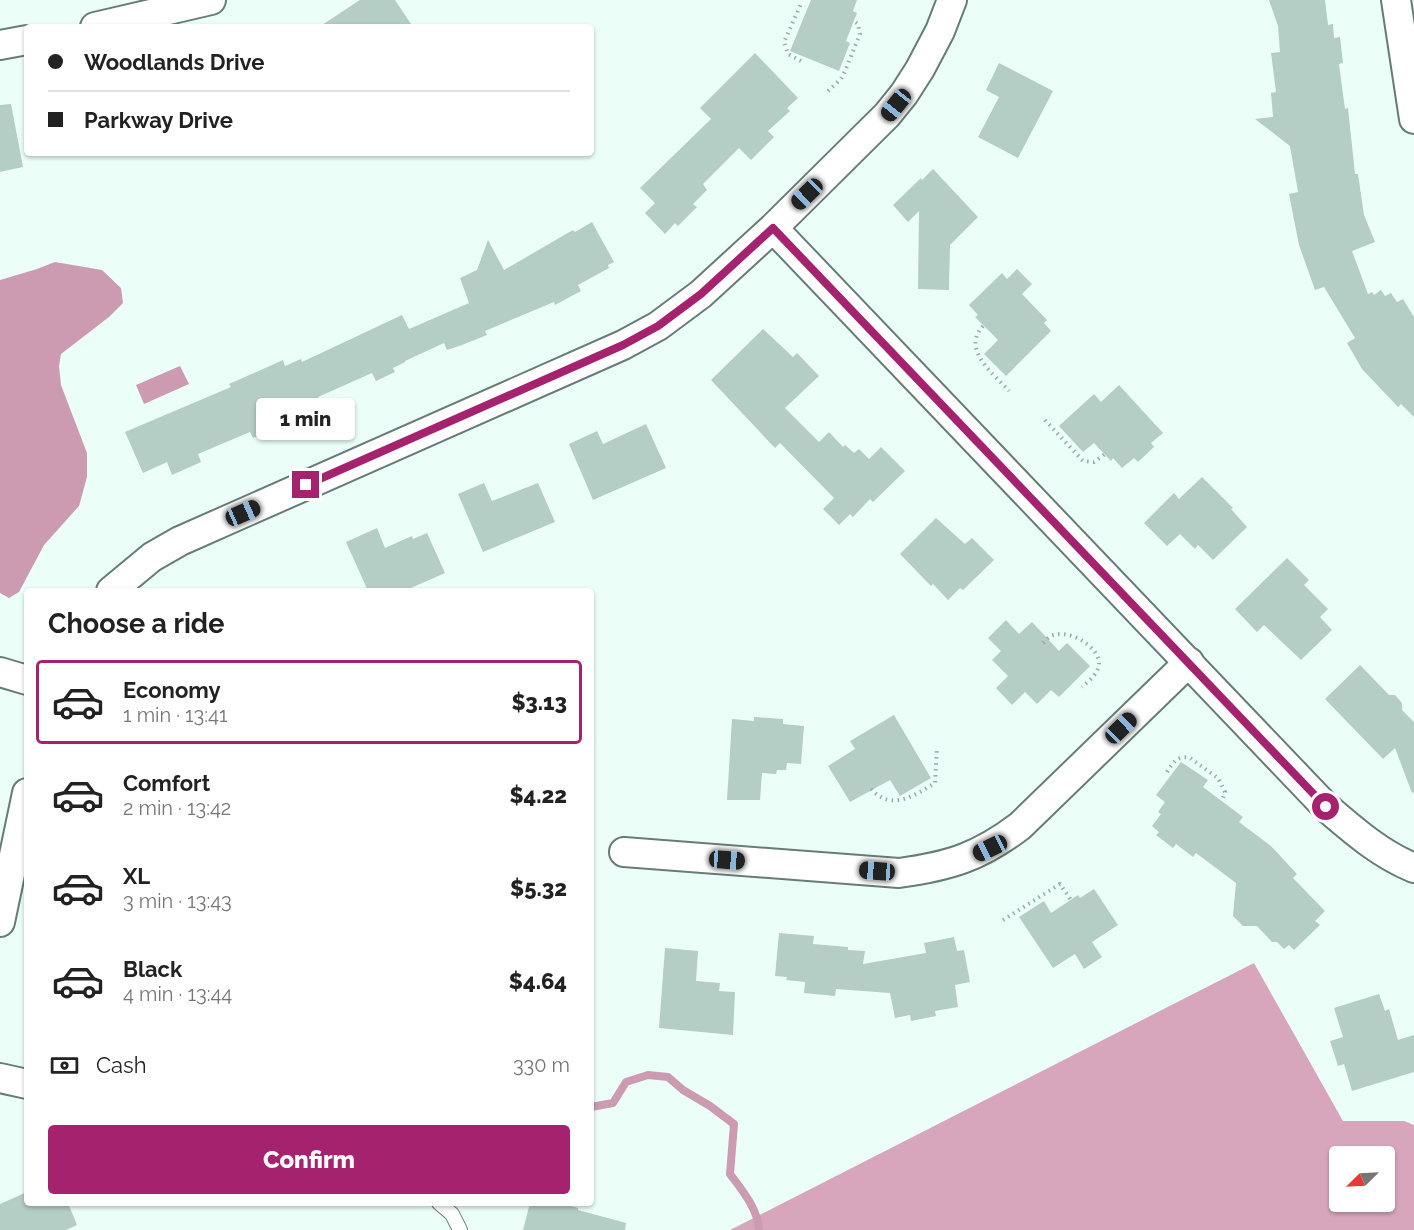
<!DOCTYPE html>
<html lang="en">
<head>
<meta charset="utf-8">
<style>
  body { margin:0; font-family:Raleway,sans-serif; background:#f2f2f2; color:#222; height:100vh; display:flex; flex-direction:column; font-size:22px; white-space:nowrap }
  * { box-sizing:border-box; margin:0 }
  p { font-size:20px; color:#767676 }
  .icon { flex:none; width:33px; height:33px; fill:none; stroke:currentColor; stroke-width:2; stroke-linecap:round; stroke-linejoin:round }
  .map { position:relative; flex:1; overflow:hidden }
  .sheet { position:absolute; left:24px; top:588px; width:570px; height:618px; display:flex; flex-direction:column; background:#fff; border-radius:6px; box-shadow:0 2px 4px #0004 }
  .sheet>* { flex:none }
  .hud { position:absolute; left:24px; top:24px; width:570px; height:132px; border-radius:6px; box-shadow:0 2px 4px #0004; display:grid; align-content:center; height:132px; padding:0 24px; background:#fff }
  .needle { width:39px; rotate:246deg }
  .fabs { position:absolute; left:1329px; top:1146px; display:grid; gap:12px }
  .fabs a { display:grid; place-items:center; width:66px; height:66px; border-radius:6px; background:#fff; box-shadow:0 2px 4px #0004; font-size:30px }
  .end { position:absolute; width:27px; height:27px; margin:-14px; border:8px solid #a5226f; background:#fff; box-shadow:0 0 0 3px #fff }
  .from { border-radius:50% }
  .bubble { position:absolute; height:42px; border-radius:6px; background:#fff; box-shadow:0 2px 4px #0004; font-size:20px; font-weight:800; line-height:42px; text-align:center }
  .car { position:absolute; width:18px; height:36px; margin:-18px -9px; border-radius:8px; box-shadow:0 0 4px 2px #0007; background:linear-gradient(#222 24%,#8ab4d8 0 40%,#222 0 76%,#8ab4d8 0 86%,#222 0) }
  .hud b { display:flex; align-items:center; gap:21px; height:57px; font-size:22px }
  .hud b+b { border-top:2px solid #e0e0e0 }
  .hud i { width:15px; height:15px; background:#222 }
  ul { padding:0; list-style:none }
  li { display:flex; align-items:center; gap:18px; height:84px; margin:0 12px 9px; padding:0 12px; border:3px solid transparent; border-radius:6px }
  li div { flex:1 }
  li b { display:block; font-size:22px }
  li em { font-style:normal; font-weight:800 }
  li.active { border-color:#a5226f }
  li>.icon { width:54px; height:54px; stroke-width:1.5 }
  h2 { padding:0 24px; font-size:27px; line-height:72px }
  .pay { display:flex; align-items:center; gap:15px; height:66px; padding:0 24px; font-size:22px }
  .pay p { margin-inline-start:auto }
  .action { display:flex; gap:12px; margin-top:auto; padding:12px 24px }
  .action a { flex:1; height:69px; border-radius:6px; background:#a5226f; color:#fff; font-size:24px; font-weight:800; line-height:69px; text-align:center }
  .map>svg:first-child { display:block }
  .forest { fill:#d8a6bc; fill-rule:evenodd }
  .water { fill:#cc9bb1 }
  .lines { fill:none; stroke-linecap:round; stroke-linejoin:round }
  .stream { stroke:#cc9bb1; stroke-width:8 }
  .building { fill:#b4cdc5 }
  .lane-casing { stroke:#667d75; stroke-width:16 }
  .street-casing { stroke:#667d75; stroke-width:32 }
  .path { stroke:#9aaaa5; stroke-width:4; stroke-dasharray:1.5 4.5; stroke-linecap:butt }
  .lane { stroke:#fff; stroke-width:14 }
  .street { stroke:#fff; stroke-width:28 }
  .route { stroke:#a5226f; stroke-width:8 }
</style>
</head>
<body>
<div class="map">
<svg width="1414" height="1230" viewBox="0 0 1414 1230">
  <rect width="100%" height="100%" fill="#ebfff8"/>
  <path class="forest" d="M1254,963l89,158h61l10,4v105h-684zM1340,1156h44v46h-44z"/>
  <path class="water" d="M55,262l47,8 19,18 2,15 -14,14 -48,37 -2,12 2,19 26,68v24l-8,29 -35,39 -25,47 -10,6 -9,-5v-313l37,-11z
    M180,366l9,18 -45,20 -8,-19z"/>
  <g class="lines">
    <path class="stream" d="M591,1107l22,-4 13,-21 22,-7 20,2 15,13 27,16 24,18 -4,50c12,16 28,35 29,56"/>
  </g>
  <path class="building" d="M360,0h35l18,27h-94z
    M811,0h46l-4,11 4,2 -11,28 4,2 -11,28 -49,-20z
    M1269,0h56l3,25 5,-1 1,14 6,-1 3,26 -4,1 6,45 3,-1 7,66h3l6,41 11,27 -23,9 16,43 4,-2 2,3 7,-5 4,6 6,-3 6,9 6,-3 11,18v100l-13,-13 -3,3 -36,-38 -15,-26 8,-5 -31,-51 -9,3 -16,-45 -10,-51 9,-2 -8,-46 -35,-27 18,-2 -2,-24 5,-1 -5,-39 9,-1 -2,-26z
    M755,53l43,45 -11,10 3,3 -22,20 6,6 -23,23 -12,-12 -36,36 4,6 -14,14 4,3 -19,19 -3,-3 -10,11 -20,-21 10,-10 -15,-15 71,-69 -11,-11z
    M999,63l54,28 -35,67 -40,-21 21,-40 -13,-7z
    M11,104l12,63 -23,5v-67z
    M933,169l45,48 -28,28 -1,45 -31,-1 1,-78 -11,11 -15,-17 28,-27 1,2z
    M592,222l22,40 -6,3 1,3 -31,17 3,6 -26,14 -1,-3 -69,29 2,4 -25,10 -15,5 -3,-7 -39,18v1l-12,6 2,4 -19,9 -4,-8 -54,24 4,7 -18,8 2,3 -53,23 -3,-6 -52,22 3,8 -29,13 -5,-13 -24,11 -18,-41 106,-45 -2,-3 54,-24 2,6 16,-7 1,3 100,-47 7,14 60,-26 -9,-25 17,-8 11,-30 16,30 69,-40 2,2z
    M1017,269l15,15 -10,10 25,26 -3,3 7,8 -45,45 -22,-22 14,-14 -23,-23 3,-2 -9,-10 33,-32 5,6z
    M763,329l30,28 4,-4 22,23 -34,32 34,34 10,-10 14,15 2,-2 9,8 5,-4 10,10 12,-12 24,24 -32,31 -3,-3 -17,18 -3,-3 -11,11 -16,-16 11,-11 -54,-55 -5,5 -64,-68z
    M1119,385l44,48 -12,10 3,4 -16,15 -4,-4 -12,10 -9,-10 -2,3 -17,-18 -11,9 -24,-26 35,-32 7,8z
    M646,424l20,44 -73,32 -24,-56 28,-13 6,13z
    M1202,477l31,31 -2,1 16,18 -34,33 -15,-15 -3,4 -15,-15 -13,12 -23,-23 30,-30 5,6z
    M484,483l8,18 46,-18 17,39 -72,30 -25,-58z
    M936,518l29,26 7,-6 22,22 -31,30 -3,-2 -12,12 -15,-16 -2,2 -31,-32z
    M377,528l8,20 27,-12 1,3 14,-6 18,40 -41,18h-36l-22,-49z
    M1287,558l22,22 -5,5 24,24 -8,8 12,13 -31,30 -37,-35 -7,7 -22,-23z
    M1006,620l13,14 13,-12 27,29 8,-8 23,23 -31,31 -8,-7 -14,14 -12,-12 -13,13 -16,-17 12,-12 -16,-16 9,-9 -13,-13z
    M1360,665l29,30h6l7,8v7l12,12v70l-2,1 -17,-45 -12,11 -58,-60z
    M894,715l37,63 -31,18 -10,-16 -40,22 -22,-36 27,-17 -5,-8z
    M754,717l29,2v5l21,2 -3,38 -14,-1 -1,7h-9l-1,4 -14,-1 -2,27h-33l5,-81 22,2z
    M1181,762l27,18 -5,7 40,30 -4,5 32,24 26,28 -4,4 32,33 -10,10 5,4 -26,25 -5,-5 -5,4 -7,-7h-5l-15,-16h-14l-10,-10 3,-33 -40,-30 -3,4 -17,-13 -3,4 -17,-13 3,-3 -7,-6 9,-12 -3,-2 7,-10 -9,-7z
    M1094,889l24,36 -26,17 10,15 -18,12 -9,-15 -22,14 -34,-51 25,-16 7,12 27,-18 2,3z
    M779,933l35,3 -1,8 35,3v3l17,1 -2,13 63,-11 -2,-10 30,-6 3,14 7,-1 6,32 -15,3 3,22 -23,4 1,5 -25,5 -1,-6 -15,3 -5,-25 -54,-4 -1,7 -31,-3 1,-11 -19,-2 1,-3 -12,-1z
    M665,948l33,3 -2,30 24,2 -1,8 16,1 -2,43 -74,-7z
    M1379,994l6,17 4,-2 9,31 16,-5v37l-62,19 -8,-27 -6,2 -8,-25 13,-4 -9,-29z
    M27,1192v11h41l9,22 -11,5h-66v-26z
    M530,1203h31l17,5v2l48,13 -1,7h-102z"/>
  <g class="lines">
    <g class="lane-casing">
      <path id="lane" d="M439,1203l13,11 8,16"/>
    </g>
    <g class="street-casing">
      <path id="street" d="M1396,0l18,119
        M95,27l116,-27
        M0,45l27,-5
        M773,228l553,579c28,24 54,47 88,61
        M111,591l41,-34 28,-16 443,-196 35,-19 43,-32 72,-66 114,-113 17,-21 16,-25 20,-38 12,-31
        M0,672l27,8
        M624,852l275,21c51,-7 80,-16 121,-47l169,-164
        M0,922l27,-129
        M0,1078l27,6"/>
    </g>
    <path class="path" d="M801,61l-13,-7 -4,-12 17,-38
      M828,91l13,-12 4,-8 15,-37 -2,-10 -4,-3
      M983,326c-22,24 10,47 26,65
      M1045,420l38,41 11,1 11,-8
      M1043,643c3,-3 6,-7 11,-8 16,-5 45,11 45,29 -1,10 -10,17 -17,23
      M1167,772c6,-9 10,-17 23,-14l28,20 7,14 -3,9
      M871,789c21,23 44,6 64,-6l2,-35
      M1003,920l57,-36 11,16"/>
    <use href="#lane" class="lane"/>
    <use href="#street" class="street"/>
  </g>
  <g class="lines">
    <path class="route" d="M306,485l317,-140 35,-19 43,-32 72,-66 553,579"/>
  </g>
</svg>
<div class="fabs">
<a><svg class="needle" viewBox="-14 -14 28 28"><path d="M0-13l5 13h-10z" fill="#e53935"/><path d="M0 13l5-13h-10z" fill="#767676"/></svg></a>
</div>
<i class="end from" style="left:1326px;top:807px"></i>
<i class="end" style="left:306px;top:485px"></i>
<div class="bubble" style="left:256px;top:398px;width:99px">1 min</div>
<i class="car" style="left:896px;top:105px;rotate:219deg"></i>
<i class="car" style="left:807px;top:194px;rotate:226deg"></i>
<i class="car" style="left:243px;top:513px;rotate:66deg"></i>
<i class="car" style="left:1121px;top:728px;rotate:46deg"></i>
<i class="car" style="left:990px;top:848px;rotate:244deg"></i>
<i class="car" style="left:727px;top:860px;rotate:94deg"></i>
<i class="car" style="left:877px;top:871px;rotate:274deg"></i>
<div class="hud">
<b><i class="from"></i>Woodlands Drive</b>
<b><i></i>Parkway Drive</b>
</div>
<section class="sheet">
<h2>Choose a ride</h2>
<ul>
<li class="active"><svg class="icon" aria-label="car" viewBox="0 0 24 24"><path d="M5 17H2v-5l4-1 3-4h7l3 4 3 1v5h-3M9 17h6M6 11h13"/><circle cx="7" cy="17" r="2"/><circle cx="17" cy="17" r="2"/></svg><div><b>Economy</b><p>1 min · 13:41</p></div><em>$3.13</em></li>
<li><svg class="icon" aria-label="car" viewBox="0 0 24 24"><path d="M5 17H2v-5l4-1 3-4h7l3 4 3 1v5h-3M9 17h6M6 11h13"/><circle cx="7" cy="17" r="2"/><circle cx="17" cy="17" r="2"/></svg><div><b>Comfort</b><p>2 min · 13:42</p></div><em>$4.22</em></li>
<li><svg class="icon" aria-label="car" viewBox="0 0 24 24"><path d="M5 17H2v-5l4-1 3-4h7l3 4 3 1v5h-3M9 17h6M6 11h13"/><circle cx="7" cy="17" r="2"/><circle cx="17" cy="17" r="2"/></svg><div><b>XL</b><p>3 min · 13:43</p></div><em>$5.32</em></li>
<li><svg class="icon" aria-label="car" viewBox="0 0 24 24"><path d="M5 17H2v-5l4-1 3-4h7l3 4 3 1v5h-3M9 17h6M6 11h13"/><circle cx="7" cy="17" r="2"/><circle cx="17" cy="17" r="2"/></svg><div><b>Black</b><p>4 min · 13:44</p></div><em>$4.64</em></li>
</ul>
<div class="pay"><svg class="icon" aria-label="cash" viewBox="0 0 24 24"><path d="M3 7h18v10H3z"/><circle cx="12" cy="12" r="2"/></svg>Cash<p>330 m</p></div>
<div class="action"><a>Confirm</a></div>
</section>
</div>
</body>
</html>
